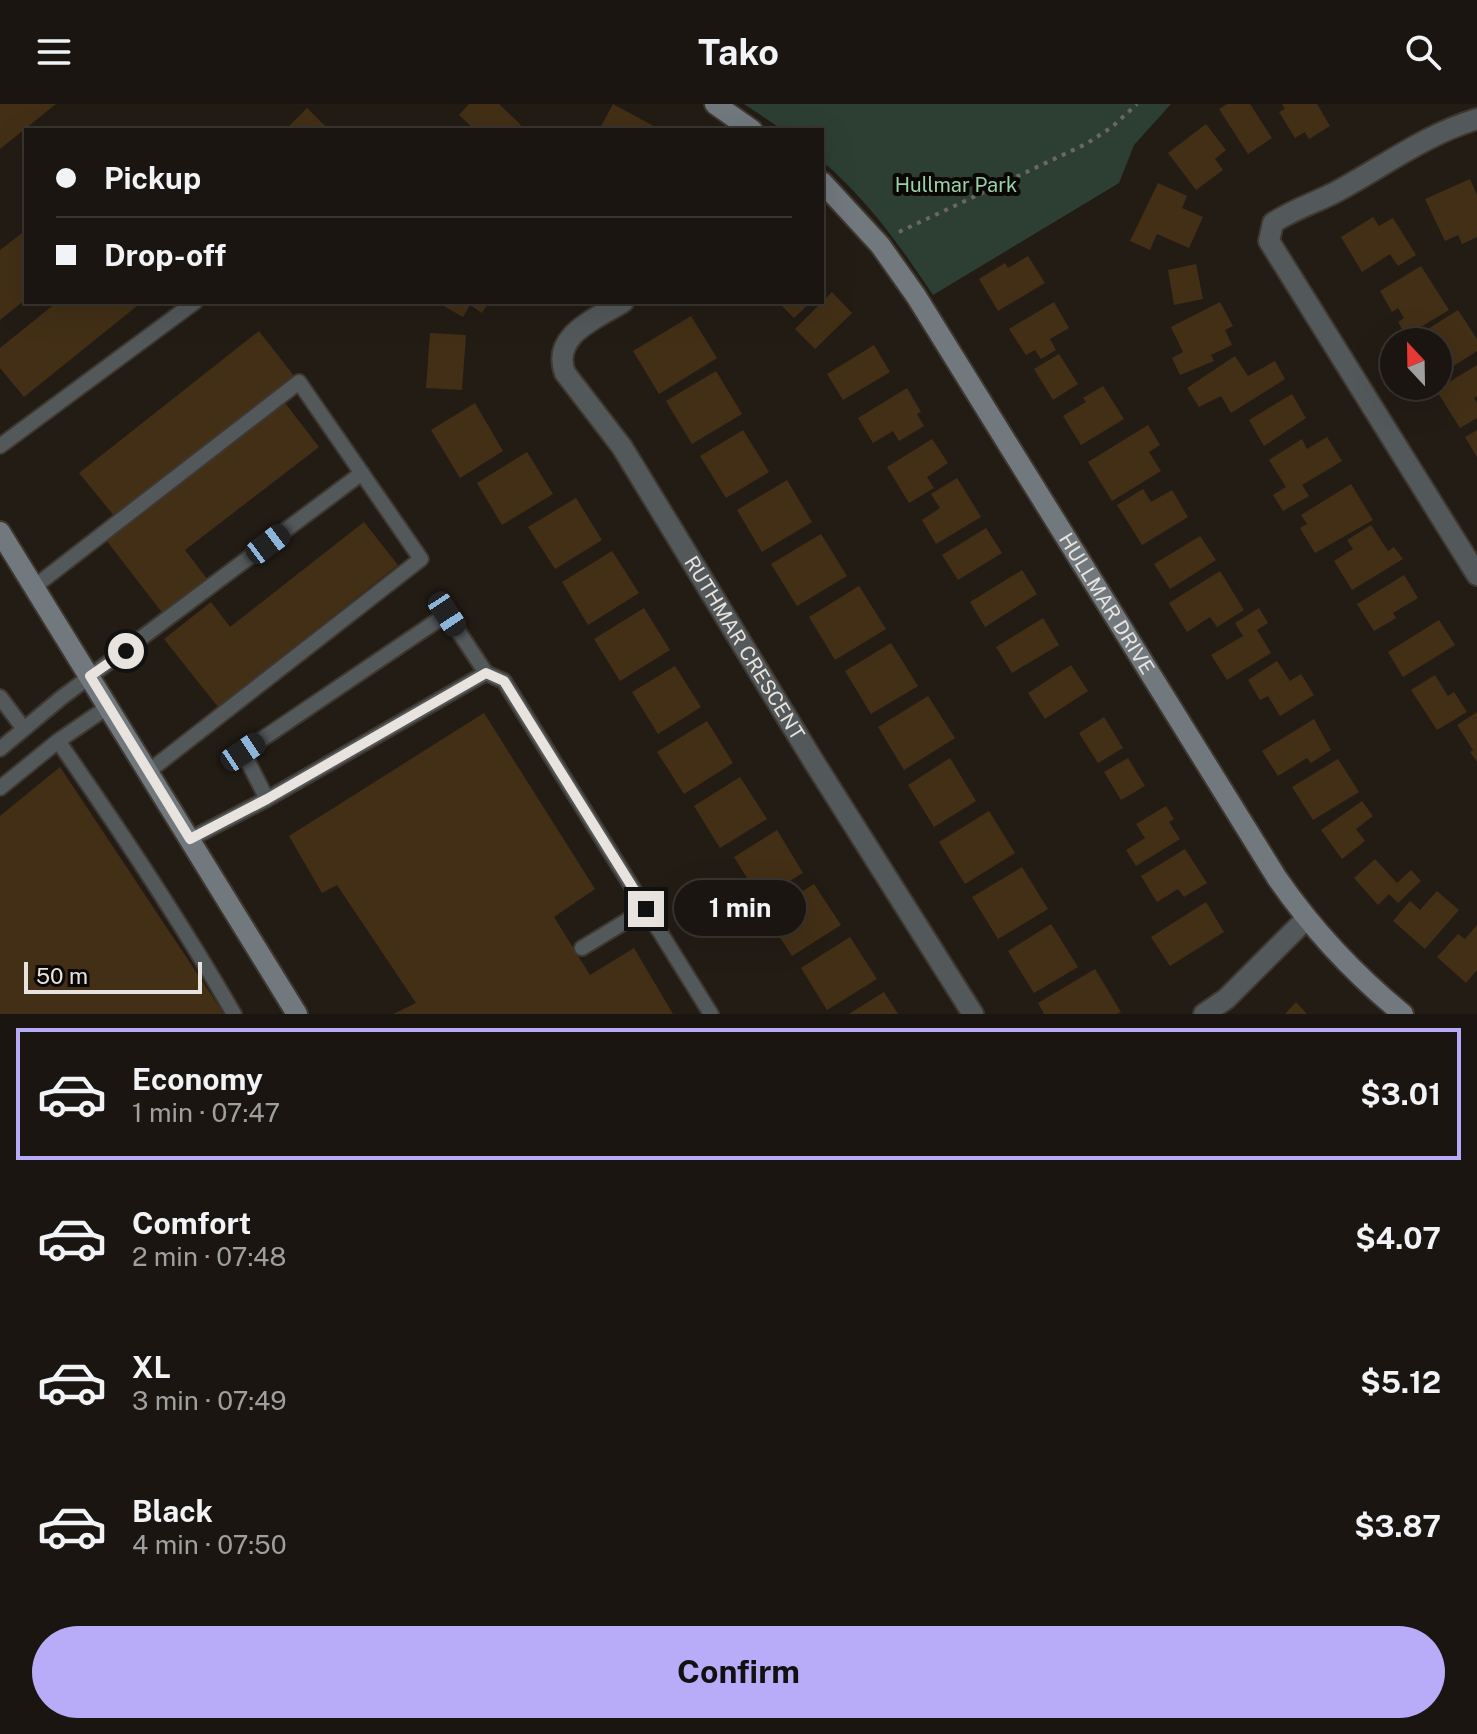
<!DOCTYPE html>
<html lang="en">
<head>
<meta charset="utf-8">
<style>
  body { margin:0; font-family:"Public Sans",sans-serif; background:#231e19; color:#f1f3f6; height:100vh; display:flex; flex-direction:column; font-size:30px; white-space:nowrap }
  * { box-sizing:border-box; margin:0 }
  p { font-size:26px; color:#9f9f9f }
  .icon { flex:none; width:44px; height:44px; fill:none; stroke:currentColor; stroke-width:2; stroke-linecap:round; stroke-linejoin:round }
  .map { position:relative; height:910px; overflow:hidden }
  .panel { display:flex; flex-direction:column; background:#1a1510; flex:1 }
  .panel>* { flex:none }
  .top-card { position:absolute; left:24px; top:24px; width:800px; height:176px; border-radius:0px; box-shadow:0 8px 32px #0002,0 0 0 2px #383430; display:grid; align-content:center; height:176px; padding:0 32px; background:#1a1510 }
  .needle { width:52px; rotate:338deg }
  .tools { position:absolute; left:1380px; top:224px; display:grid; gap:16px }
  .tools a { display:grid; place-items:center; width:72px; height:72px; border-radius:50%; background:#1a1510; box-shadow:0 8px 32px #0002,0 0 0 2px #383430; font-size:40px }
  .scale { position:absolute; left:24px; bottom:20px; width:178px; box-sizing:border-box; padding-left:8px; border:4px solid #e8e3de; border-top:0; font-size:22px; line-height:28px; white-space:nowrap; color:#e8e3de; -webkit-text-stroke:6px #0a0705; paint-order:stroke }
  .end { position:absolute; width:36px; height:36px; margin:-18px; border:10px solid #e8e3de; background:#111; box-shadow:0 0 0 4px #111 }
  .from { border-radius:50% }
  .bubble { position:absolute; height:56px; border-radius:28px; background:#1a1510; box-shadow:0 8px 32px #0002,0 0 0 2px #383430; font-size:26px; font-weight:700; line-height:56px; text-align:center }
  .car { position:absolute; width:24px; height:48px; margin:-24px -12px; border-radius:10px; box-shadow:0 0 6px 2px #0007; background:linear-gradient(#222 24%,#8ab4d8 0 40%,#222 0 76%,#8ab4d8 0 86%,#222 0) }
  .top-card b { display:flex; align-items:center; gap:28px; height:76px; font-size:30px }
  .top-card b+b { border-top:2px solid #383430 }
  .top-card i { width:20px; height:20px; background:#f1f3f6 }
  ul { padding:14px 0 0; list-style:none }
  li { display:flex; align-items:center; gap:24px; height:132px; margin:0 16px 12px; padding:0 16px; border:4px solid transparent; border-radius:0px }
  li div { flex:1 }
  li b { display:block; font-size:30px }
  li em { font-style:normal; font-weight:700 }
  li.active { border-color:#b8abf7 }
  li>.icon { width:72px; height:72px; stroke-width:1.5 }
  .cta { display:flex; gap:16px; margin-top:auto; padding:16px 32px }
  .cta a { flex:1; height:92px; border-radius:48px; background:#b8abf7; color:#111; font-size:32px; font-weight:700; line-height:92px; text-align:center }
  header { display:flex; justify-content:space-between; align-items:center; height:104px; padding:0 32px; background:#1a1510; font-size:36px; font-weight:700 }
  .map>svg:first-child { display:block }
  .green { fill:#2d3f32 }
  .building { fill:#432f16 }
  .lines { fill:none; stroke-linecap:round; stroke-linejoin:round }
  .lane-casing { stroke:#3f3831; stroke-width:18 }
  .street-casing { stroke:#3f3831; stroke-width:24 }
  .secondary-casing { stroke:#3f3831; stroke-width:24 }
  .path { stroke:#6d6761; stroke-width:4; stroke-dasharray:4 6; stroke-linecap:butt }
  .lane { stroke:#53585b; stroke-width:14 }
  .street { stroke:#53585b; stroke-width:20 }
  .secondary { stroke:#71797e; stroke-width:20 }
  .route { stroke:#e8e3de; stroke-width:10 }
  .labels { text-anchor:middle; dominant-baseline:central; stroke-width:8; stroke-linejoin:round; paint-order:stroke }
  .park-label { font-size:20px; fill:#9ad0a9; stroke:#0a0705 }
  .street-label { font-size:20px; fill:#e8e3de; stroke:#0a0705 }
</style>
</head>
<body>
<header><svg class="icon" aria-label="menu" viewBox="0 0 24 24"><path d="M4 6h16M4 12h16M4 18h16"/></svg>Tako<svg class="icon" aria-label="search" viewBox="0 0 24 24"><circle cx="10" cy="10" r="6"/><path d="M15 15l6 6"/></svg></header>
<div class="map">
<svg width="1477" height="910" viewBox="0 0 1477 910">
  <rect width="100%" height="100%" fill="#231c15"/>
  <path class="green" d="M744,0h427l-37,41 -15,38 -186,112c-32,-48 -66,-96 -111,-134v-31h-39z"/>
  <path class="building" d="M0,0h56l-56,45z
    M469,0h30l22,21 -4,5h-42l-16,-15z
    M613,0l48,26h-62z
    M1227,0h23l22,34 -24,16 -29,-45z
    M1282,0h35l13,22 -21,13 -4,-7 -10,6 -16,-26 6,-3z
    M307,4l22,22h-44z
    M1206,20l20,26 -11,9 8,11 -27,20 -28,-37z
    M1470,75l7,16v42l-15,7 -4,-9 -13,6 -20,-42z
    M1158,79l29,13 -5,12 21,9 -14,31 -32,-14 -7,16 -20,-9z
    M1373,113l6,9 14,-8 23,37 -18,11 -8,-12 -28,18 -21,-35z
    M26,126v69l-26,21v-70z
    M1028,152l17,27 -47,28 -19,-32 26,-16 3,5z
    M1196,160l7,35 -29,6 -6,-35z
    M1421,162l28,44 -43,26 -8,-14 6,-4 -6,-10 -6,4 -12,-21z
    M832,188l20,21 -37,36 -20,-20z
    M57,198h85l-118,95 -24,-29v-20z
    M444,198h45l-7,11 -12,-8 -7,12 -21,-12z
    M778,198h33l-17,16z
    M1054,198l15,26 -19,11 6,11 -15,9 -6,-9 -9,5 -17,-26z
    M1220,198l13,24 -8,4 7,15 -21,10 3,6 -34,14 -8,-17 11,-6 -12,-25z
    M1458,206l19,29v12l-39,25v-34h-31z
    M691,212l26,42 -58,36 -26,-43z
    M259,227l35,45 -179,141 -36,-44z
    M430,229l36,2 -4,55 -36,-2z
    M874,241l16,27 -47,28 -16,-26z
    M1059,250l19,30 -25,16 -19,-31z
    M1235,252l13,20 27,-15 10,18 -54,34 -10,-17 -22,11 -12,-19z
    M1477,261v31l-3,2 3,5v15l-17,10 -24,-38z
    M716,267l26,43 -50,30 -26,-43z
    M1103,282l21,33 -43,26 -18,-29 23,-14 -3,-4z
    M907,284l14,24 -4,2 7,12 -25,15 -6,-10 -20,12 -15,-25z
    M1292,290l14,24 -42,28 -15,-26z
    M285,299l34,44 -134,103 23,30 -44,35 -58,-75z
    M475,299l28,48 -43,27 -29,-48z
    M1148,321l12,20 -11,7 12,19 -49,30 -24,-39z
    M743,326l26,42 -43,26 -26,-42z
    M1477,326v27l-12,-20z
    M1327,333l15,24 -40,24 7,11 -26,15 -10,-16 13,-8 -17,-27 33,-21 5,10z
    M932,335l16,24 -21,14 7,11 -25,15 -22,-36z
    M527,348l26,42 -51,31 -25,-42z
    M957,374l24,39 -45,27 -14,-24 18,-12 -9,-14z
    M787,376l25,42 -50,30 -25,-42z
    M1351,380l22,36 -58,33 -15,-25 7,-4 -6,-9z
    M1143,385l8,13 21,-12 16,27 -46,28 -25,-40z
    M576,394l26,42 -47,29 -27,-42z
    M364,418l34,43 -180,142 -54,-68 47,-37 19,25z
    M1371,421l17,26 6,-4 9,12 -51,31 -18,-29 19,-12 -6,-9z
    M986,424l16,25 -44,27 -16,-25z
    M821,430l26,42 -50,30 -26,-42z
    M1200,432l16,24 -46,29 -16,-25z
    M612,447l27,42 -51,32 -26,-43z
    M1022,466l15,24 -52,33 -15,-25z
    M1220,467l24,39 -27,17 -7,-10 -23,15 -18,-29z
    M1404,471l14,23 -25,15 3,5 -22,13 -17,-27z
    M859,482l27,43 -51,31 -26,-43z
    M644,504l26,42 -50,31 -26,-42z
    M1259,504l9,15 -11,7 14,23 -44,27 -16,-25 32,-19 -8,-13z
    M1043,514l16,27 -47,28 -16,-26z
    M1439,516l16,25 -52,32 -15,-25z
    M891,539l27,43 -47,28 -26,-43z
    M1277,557l13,20 11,-7 13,21 -34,21 -12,-20 -8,4 -12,-20z
    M1071,561l17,26 -43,28 -17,-26z
    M675,562l26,41 -43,27 -26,-42z
    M1435,571l13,21 6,-4 13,20 -30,18 -26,-40z
    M928,592l27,42 -51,32 -26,-43z
    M1477,608v50l-7,-10 3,-2 -16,-25z
    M484,609l111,176 -41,28 36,58 44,-27 39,66h-280l23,-11 -79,-118 -15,8 -33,-57z
    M1104,613l19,31 -25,15 -19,-30z
    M1314,615l17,31 -20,13 -4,-5 -29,18 -16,-25z
    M707,617l26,42 -49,31 -27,-42z
    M950,654l26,43 -42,26 -26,-42z
    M1128,654l17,28 -24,14 -17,-28z
    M1338,655l21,33 -46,28 -21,-33z
    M60,663l164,247h-224v-198z
    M740,673l27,42 -47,29 -26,-42z
    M1362,697l11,15 -17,13 9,12 -23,18 -21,-29z
    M1166,702l8,13 -5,3 11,17 -44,27 -10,-16 19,-12 -9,-14z
    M989,707l26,42 -50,31 -26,-42z
    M777,726l26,43 -43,26 -26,-42z
    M1185,745l22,34 -23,14 -6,-8 -21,13 -16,-26z
    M1375,755l22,24 14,-13 10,11 -23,22 -9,-9 -11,11 -24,-27z
    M1022,763l26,42 -50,30 -26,-42z
    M814,780l27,41 -49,31 -27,-42z
    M1437,787l22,19 -34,39 -32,-28 17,-20 10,9z
    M1206,798l18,30 -54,34 -19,-29z
    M1051,820l27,43 -44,26 -26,-42z
    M1477,821v45l-11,13 -29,-26 21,-23 7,5z
    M850,833l27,42 -50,31 -26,-42z
    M1095,865l26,43 -4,2h-73l-6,-11z
    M884,888l14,22h-49z
    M1296,898l11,12h-22z"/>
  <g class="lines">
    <g class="lane-casing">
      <path id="lane" d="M0,342l195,-144
        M34,483l265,-205 122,177 -272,212
        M0,593l24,32
        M109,602l-51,35c62,89 122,179 176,273
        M0,645l61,-51 301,-225
        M0,684l58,-47
        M267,695l219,-126
        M190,735l77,-40 -24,-47 204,-138 39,59 18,8 207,333
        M582,844l64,-39"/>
    </g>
    <g class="street-casing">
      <g id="street">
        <path d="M1477,15c-53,16 -94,48 -143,74 -20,10 -42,17 -61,30l-4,18 208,334"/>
        <path id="s1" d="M623,198c-27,17 -72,33 -58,71l57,74 192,315 159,252"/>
        <path d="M1204,910l22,-15 80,-80"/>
      </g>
    </g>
    <g class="secondary-casing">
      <g id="secondary">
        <path d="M715,0l37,26"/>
        <path id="s2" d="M822,78l58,63 36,51 361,582c36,52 77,96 126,136"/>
        <path d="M0,428l297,482"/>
      </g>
    </g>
    <path class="path" d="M899,128l187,-88 26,-17 25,-23"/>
    <use href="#lane" class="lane"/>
    <use href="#street" class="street"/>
    <use href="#secondary" class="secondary"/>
  </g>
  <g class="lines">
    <path class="route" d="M126,547l-36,25 100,163 77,-40 219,-126 18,8 142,228"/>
  </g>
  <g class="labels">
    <g class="park-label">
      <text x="956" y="81">Hullmar Park</text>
    </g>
    <g class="street-label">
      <text stroke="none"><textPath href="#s2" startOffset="510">HULLMAR DRIVE</textPath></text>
      <text stroke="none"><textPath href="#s1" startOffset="430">RUTHMAR CRESCENT</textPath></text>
    </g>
  </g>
</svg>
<div class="tools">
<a><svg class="needle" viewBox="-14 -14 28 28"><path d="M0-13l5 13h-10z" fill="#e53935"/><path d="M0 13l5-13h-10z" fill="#9f9f9f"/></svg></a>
</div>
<div class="scale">50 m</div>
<i class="end from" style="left:126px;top:547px"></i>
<i class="end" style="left:646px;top:805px"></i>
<div class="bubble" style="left:674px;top:776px;width:132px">1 min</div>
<i class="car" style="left:268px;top:440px;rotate:53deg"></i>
<i class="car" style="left:447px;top:510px;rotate:147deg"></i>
<i class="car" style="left:243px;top:648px;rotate:56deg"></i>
<div class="top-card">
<b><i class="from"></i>Pickup</b>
<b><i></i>Drop-off</b>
</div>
</div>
<section class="panel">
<ul>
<li class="active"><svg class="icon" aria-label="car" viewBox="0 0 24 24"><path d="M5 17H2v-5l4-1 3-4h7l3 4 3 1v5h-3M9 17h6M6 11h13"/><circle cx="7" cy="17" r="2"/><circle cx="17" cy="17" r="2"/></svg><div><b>Economy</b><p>1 min · 07:47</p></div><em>$3.01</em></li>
<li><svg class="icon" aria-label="car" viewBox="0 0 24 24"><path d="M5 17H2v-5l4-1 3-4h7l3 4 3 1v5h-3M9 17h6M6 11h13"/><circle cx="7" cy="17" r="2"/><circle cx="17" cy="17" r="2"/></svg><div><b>Comfort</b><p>2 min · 07:48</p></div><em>$4.07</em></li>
<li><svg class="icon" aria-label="car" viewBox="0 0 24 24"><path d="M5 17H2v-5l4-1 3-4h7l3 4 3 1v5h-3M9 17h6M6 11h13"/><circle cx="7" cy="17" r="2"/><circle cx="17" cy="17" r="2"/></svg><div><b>XL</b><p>3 min · 07:49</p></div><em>$5.12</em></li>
<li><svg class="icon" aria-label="car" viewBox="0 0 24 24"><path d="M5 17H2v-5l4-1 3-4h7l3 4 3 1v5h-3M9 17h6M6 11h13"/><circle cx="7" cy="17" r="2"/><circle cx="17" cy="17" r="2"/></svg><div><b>Black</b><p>4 min · 07:50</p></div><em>$3.87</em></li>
</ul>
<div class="cta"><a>Confirm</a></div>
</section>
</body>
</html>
